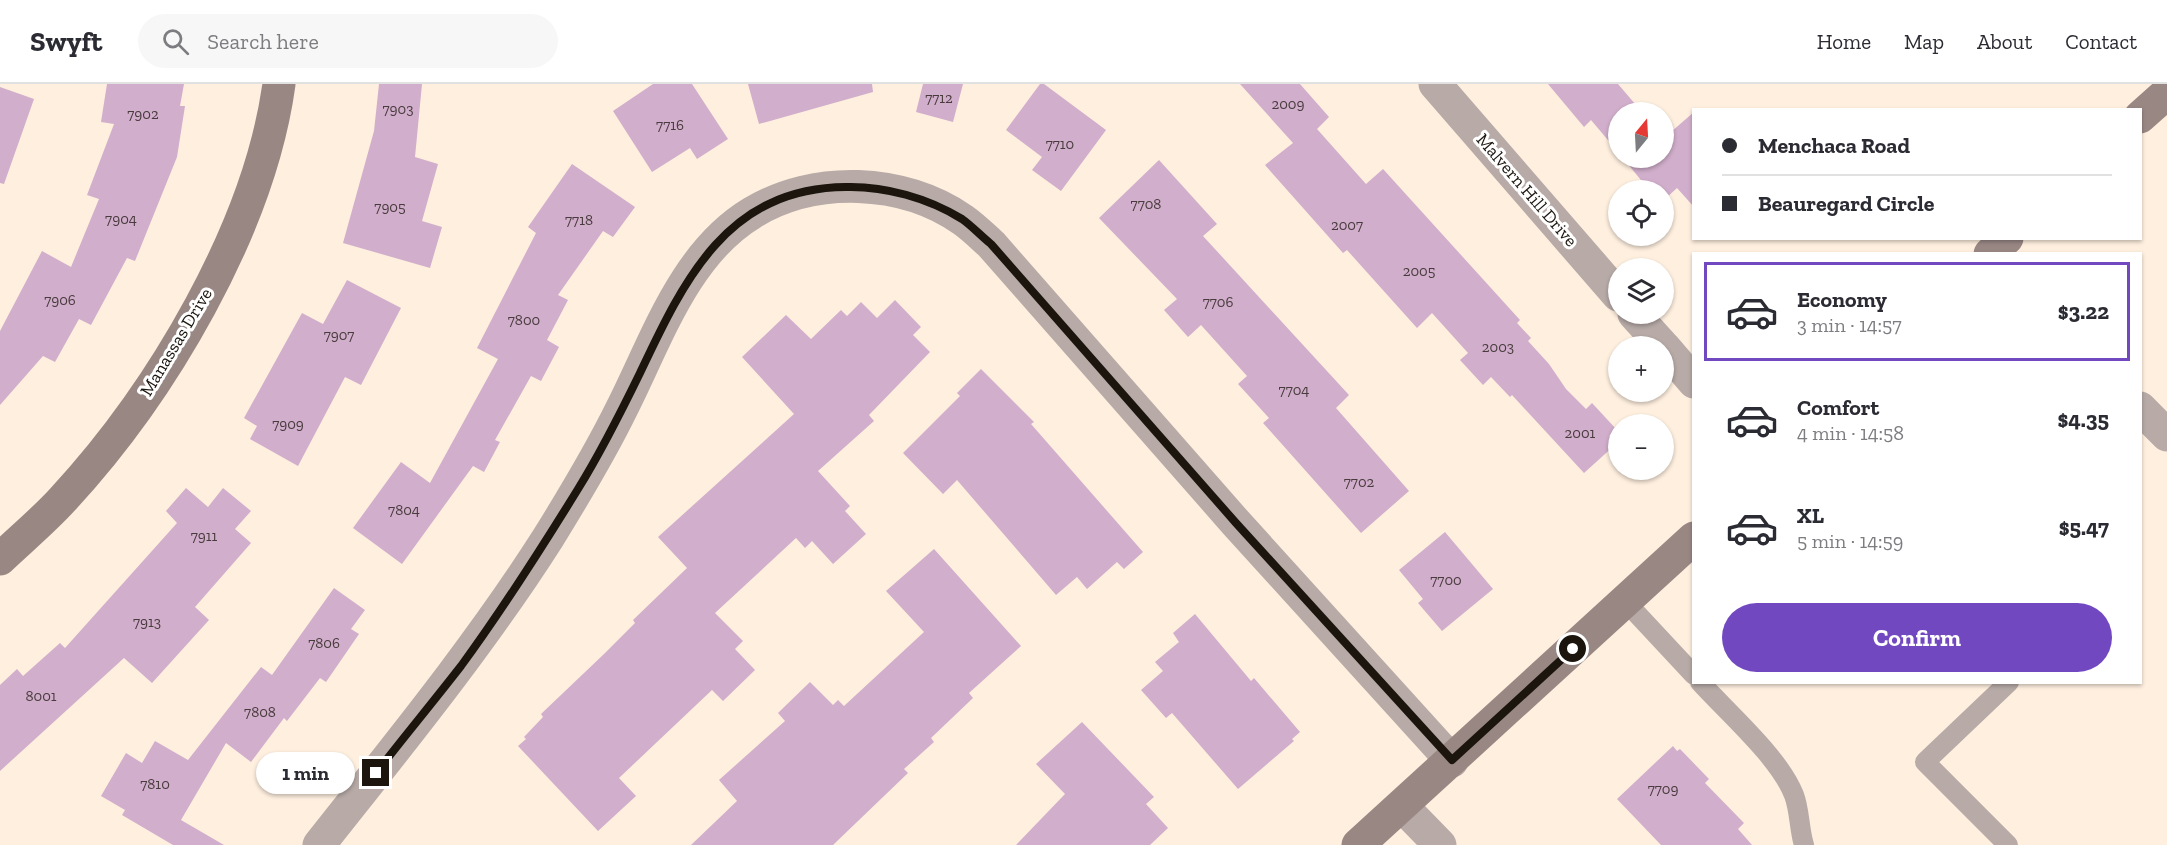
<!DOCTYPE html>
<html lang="en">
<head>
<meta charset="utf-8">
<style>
  body { margin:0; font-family:"Zilla Slab",serif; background:#f7f7f7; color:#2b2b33; height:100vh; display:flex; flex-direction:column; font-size:22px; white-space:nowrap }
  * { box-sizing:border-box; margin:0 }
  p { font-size:20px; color:#7c7c81 }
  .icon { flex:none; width:33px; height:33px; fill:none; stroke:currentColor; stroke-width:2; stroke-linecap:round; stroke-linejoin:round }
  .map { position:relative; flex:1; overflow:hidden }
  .panel { position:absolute; left:1692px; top:168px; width:450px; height:432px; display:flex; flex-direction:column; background:#fff; border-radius:0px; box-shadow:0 2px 4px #0004 }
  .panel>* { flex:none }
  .top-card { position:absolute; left:1692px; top:24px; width:450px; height:132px; border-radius:0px; box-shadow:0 2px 4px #0004; display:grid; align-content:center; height:132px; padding:0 30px; background:#fff }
  .needle { width:39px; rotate:18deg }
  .fabs { position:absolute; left:1608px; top:18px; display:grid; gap:12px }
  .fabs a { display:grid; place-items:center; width:66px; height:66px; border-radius:50%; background:#fff; box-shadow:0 2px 4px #0004; font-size:30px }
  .end { position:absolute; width:27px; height:27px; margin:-14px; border:8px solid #1b150e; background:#fff; box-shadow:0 0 0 3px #fff }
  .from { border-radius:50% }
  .bubble { position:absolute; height:42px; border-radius:21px; background:#fff; box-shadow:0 2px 4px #0004; font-size:20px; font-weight:700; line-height:42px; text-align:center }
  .top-card b { display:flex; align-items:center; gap:21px; height:57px; font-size:22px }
  .top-card b+b { border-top:2px solid #e1e1e2 }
  .top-card i { width:15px; height:15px; background:#2b2b33 }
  ul { padding:10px 0 0; list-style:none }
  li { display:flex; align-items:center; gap:18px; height:99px; margin:0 12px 9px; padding:0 18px; border:3px solid transparent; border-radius:0px }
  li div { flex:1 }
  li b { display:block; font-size:22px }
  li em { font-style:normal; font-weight:700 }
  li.current { border-color:#7248c1 }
  li>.icon { width:54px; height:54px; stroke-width:1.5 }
  .button { display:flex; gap:12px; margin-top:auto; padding:12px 30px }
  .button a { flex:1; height:69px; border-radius:36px; background:#7248c1; color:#fff; font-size:24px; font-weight:700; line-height:69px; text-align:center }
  header { display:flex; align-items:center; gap:36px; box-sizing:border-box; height:84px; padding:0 30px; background:#fff; border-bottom:2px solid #e1e1e2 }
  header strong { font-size:28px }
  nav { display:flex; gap:33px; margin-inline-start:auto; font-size:21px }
  .search { width:420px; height:54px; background:#f7f7f7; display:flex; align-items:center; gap:15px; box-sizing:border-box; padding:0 21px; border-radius:33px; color:#7c7c81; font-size:22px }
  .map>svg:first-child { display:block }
  .building { fill:#d1aecb }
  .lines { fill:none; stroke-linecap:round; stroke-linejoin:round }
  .lane { stroke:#b7aaa7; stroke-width:20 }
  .street { stroke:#b7aaa7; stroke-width:33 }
  .secondary { stroke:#998784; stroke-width:33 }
  .route { stroke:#1b150e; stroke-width:8 }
  .labels { text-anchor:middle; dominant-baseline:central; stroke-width:6; stroke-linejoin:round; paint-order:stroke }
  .number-label { font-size:15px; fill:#483b3d }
  .street-label { font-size:18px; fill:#1b150e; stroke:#fff }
</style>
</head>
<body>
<header>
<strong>Swyft</strong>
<div class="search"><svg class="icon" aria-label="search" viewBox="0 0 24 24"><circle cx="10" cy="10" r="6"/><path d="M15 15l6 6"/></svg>Search here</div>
<nav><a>Home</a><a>Map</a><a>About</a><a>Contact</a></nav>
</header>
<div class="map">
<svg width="2167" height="761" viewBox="0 0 2167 761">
  <rect width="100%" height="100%" fill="#feefdf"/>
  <path class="building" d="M107,0h77l-4,22h5l-8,51 -42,104 -8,-3 -36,67 -12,-6 -24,43 -12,-6 -43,49v-74l42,-80 29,16 28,-68 -12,-4 27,-71 -13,-2z
    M379,0h43l-7,73 23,7 -16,57 20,6 -12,41 -87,-25 31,-112z
    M653,0h39l36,55 -31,20 -7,-11 -38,24 -39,-61z
    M748,0h124l1,8 -114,32z
    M923,0h40l-10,38 -37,-10z
    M1040,0h4l62,46 -45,61 -29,-21 10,-13 -36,-27z
    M1240,0h60l29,33 -12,12 49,55 17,-15 137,151 -3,3 14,15 -3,3 21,23 17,25 20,20 6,-6 25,27 -8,6 7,8 -32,29 -72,-78 -2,2 -19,-20 -8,8 -23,-25 8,-7 -36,-40 -15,15 -70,-78 -4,3 -78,-88 28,-22z
    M1548,0h70l24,28h-24v40l-27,-32 -7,7z
    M0,3l34,12 -30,85 -4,-1z
    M1694,28v95l-17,-19 -13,12v-10h-15l-26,-32h41v-20z
    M1159,76l58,64 -14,12 146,159 -13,13 73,83 -48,42 -98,-110 6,-5 -31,-34 9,-8 -46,-51 -13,12 -24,-27 13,-11 -78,-81z
    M572,80l63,43 -22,30 -10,-6 -45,64 10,5 -21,40 12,7 -18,34 -10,-5 -36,64 5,2 -16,30 -11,-6 -71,98 -49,-36 48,-66 29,21 68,-124 -21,-11 59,-115 -8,-6z
    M347,196l54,28 -40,77 -16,-8 -47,89 -48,-27 7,-13 -13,-8 58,-105 21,11z
    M895,216l26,27 -8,8 17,17 -61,63 5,6 -56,50 32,35 -5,5 21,23 -33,30 -21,-23 -7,7 -9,-10 -81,75 28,28 -8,8 20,21 -32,31 -11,-11 -93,88 17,18 -38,35 -80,-85 8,-7 -2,-2 19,-20 -2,-3 63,-60 31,-31 -2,-3 54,-52 -29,-31 136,-123 -52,-57 44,-42 25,24 30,-29 6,6 14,-14 16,16z
    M981,285l53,53 -3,2 112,128 -19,17 -7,-7 -30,27 -10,-12 -21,18 -99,-115 -14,14 -40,-41 57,-57 -3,-3z
    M186,404l22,19 15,-19 28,23 -16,18 16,14 -56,64 14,13 -57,63 -28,-25 -124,113v-86l17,-16 6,7 37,-33 5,5 112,-125 -11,-12z
    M1445,448l48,57 -51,42 -24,-28 5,-4 -24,-29z
    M934,465l87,97 -52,47 4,5 -42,40 3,4 -30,27 4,4 -75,72h-142l46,-44 -18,-21 66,-59 -7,-8 32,-31 23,23 5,-5 6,6 80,-74 -38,-41z
    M334,504l31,22 -14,19 8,5 -33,48 -6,-4 -33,43 -3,-3 -33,44 -25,-19 -45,77 43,25h-51l-51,-30 3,-5 -24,-14 25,-43 16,10 13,-22 33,19 73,-93 11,8z
    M1195,530l56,67 3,-3 46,54 -8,7 2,2 -56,48 -66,-76 -6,5 -25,-28 22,-19 -8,-9 24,-20 -6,-9z
    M1082,638l72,75 -8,7 22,24 -18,17h-134l49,-51 -29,-30z
    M1673,662l4,5 3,-2 29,30 -4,4 39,40 -6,6 14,16h-91l-44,-46z"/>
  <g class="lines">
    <path class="lane" d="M1625,517l69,74
      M1700,598c28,31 79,75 94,113 6,16 5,34 10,50
      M2008,761l-83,-83 84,-80"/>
    <path class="street" d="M1435,0l183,211
      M1634,230l29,32
      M1664,263l30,35
      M2140,324l27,27
      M1402,722l38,39
      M319,761c79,-100 160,-199 229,-307 26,-42 52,-85 74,-130 34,-67 62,-154 130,-195 62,-38 151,-35 211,7 10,7 19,16 28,24l245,279 216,238"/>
    <path class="secondary" d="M2140,33l27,-24
      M1990,170l17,-16
      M0,475c21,-20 44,-39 63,-60 98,-106 196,-270 216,-415
      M1358,761l336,-307"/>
  </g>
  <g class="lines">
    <path class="route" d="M376,689c28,-36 57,-71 85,-107 42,-57 80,-117 117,-177 23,-37 43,-77 62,-116 44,-93 87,-185 206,-186 39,-1 82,11 116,32 10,7 19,17 29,25l245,279 216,237 121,-111"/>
  </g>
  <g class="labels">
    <g class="number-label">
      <text x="939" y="14">7712</text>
      <text x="1288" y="20">2009</text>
      <text x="398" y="25">7903</text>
      <text x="143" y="30">7902</text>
      <text x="670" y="41">7716</text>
      <text x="1060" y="60">7710</text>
      <text x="1146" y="120">7708</text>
      <text x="390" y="123">7905</text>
      <text x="121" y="135">7904</text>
      <text x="579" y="136">7718</text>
      <text x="1347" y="141">2007</text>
      <text x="1419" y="187">2005</text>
      <text x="60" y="216">7906</text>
      <text x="1218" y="218">7706</text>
      <text x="524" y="236">7800</text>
      <text x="339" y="251">7907</text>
      <text x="1498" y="263">2003</text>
      <text x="1294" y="306">7704</text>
      <text x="288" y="340">7909</text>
      <text x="1580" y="349">2001</text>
      <text x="1359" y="398">7702</text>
      <text x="404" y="426">7804</text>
      <text x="204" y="452">7911</text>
      <text x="1446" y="496">7700</text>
      <text x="147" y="538">7913</text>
      <text x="324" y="559">7806</text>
      <text x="41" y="612">8001</text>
      <text x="260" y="628">7808</text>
      <text x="155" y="700">7810</text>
      <text x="1663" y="705">7709</text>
    </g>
    <g class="street-label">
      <text transform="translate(1527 106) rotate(49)">Malvern Hill Drive</text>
      <text transform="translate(176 258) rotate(-59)">Manassas Drive</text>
    </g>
  </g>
</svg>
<div class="fabs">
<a><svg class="needle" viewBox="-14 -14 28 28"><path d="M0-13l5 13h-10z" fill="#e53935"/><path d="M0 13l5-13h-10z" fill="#7c7c81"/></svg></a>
<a><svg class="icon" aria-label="locate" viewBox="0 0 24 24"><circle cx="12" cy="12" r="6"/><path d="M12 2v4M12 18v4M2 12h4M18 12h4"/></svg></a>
<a><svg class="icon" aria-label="layers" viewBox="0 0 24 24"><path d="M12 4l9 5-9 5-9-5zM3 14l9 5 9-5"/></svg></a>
<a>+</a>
<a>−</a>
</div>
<i class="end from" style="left:1573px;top:565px"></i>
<i class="end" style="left:376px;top:689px"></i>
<div class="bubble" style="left:256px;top:668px;width:99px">1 min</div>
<div class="top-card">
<b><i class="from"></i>Menchaca Road</b>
<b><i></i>Beauregard Circle</b>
</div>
<section class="panel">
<ul>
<li class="current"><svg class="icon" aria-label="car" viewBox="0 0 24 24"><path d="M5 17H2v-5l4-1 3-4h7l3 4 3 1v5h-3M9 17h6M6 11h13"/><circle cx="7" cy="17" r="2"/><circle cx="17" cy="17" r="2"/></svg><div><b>Economy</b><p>3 min · 14:57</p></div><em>$3.22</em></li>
<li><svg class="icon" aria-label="car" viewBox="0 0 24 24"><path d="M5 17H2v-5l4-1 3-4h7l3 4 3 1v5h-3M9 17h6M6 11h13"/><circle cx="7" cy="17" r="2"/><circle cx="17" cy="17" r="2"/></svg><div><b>Comfort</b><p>4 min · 14:58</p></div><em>$4.35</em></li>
<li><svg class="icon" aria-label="car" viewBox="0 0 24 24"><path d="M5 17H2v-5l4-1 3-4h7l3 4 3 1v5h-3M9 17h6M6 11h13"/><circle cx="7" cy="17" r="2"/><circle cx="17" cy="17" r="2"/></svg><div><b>XL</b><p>5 min · 14:59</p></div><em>$5.47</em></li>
</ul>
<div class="button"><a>Confirm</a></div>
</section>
</div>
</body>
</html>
